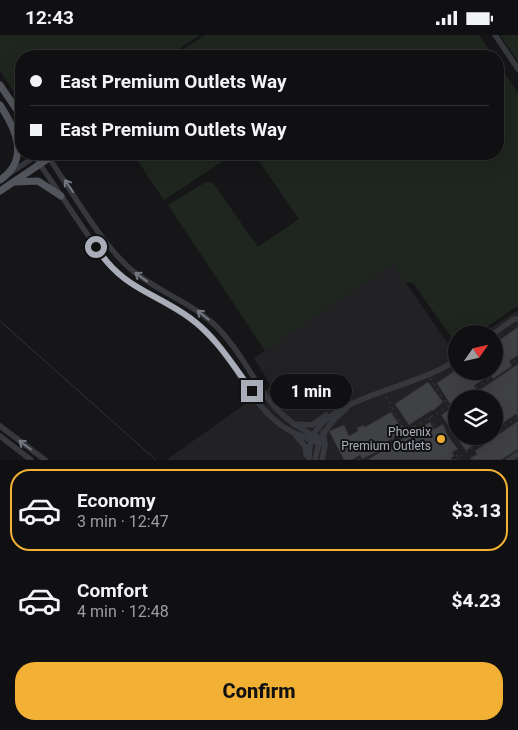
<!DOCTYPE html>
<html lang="en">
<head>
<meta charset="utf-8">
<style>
  body { margin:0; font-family:Roboto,sans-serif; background:#1e1e20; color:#f1f3f6; height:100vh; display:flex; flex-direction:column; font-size:19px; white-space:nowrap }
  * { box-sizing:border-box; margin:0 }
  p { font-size:16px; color:#9c9d9f }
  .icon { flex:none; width:28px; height:28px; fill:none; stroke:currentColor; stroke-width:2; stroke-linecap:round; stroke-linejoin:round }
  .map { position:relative; height:425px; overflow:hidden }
  .drawer { display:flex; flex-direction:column; background:#101012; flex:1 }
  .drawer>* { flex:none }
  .top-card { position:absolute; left:15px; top:15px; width:489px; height:110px; border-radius:20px; box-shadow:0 5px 20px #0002,0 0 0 1px #303032; display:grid; align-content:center; height:110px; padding:0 15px; background:#101012 }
  .needle { width:32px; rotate:56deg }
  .buttons { position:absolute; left:448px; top:290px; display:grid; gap:10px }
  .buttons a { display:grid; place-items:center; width:55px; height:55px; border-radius:50%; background:#101012; box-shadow:0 5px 20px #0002,0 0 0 1px #303032; font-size:25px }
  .end { position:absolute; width:22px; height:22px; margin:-11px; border:6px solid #a8adb8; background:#111; box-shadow:0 0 0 2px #111 }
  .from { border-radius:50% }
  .bubble { position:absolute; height:35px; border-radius:18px; background:#101012; box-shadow:0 5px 20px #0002,0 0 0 1px #303032; font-size:16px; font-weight:800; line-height:35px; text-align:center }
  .top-card b { display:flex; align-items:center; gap:18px; height:48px; font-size:19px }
  .top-card b+b { border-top:1px solid #303032 }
  .top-card i { width:12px; height:12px; background:#f1f3f6 }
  ul { padding:9px 0 0; list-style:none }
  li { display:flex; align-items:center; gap:15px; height:82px; margin:0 10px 8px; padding:0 5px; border:2px solid transparent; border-radius:20px }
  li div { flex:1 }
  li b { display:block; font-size:19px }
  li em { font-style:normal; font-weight:800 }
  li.current { border-color:#f2b134 }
  li>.icon { width:45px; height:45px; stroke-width:1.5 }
  .action { display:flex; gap:10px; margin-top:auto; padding:10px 15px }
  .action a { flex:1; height:58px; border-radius:20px; background:#f2b134; color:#111; font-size:20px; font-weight:800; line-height:58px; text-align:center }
  .status { display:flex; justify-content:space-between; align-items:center; height:35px; padding:0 25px; background:#101012; direction:ltr }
  .status svg { height:14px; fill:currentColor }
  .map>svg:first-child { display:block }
  .built { fill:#222225; fill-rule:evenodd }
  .green { fill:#1e261f }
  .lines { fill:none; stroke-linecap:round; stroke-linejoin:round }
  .stream { stroke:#2c353c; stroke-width:1 }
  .building { fill:#404145; stroke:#303034 }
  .path { stroke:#3d3f44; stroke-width:1; stroke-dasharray:2.5 4; stroke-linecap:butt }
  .minor { stroke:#37383d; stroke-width:5.5 }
  .major { stroke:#53555c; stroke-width:7 }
  .oneway { stroke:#757881 }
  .route { stroke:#a8adb8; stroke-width:6 }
  .poi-dot { fill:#f2b134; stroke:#111113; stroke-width:2 }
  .labels { text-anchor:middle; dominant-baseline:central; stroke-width:4; stroke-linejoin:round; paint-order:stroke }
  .poi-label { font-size:12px; fill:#a8adb8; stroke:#111113; text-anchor:end }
</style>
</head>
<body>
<div class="status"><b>12:43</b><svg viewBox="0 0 49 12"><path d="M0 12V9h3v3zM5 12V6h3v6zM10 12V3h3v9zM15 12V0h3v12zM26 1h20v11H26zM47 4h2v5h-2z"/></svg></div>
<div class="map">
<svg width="518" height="425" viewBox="0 0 518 425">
  <rect width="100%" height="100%" fill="#161618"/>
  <path class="built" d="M393,229l60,87 3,-2v22h38v-37h-13l37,-24v150h-352l105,-74 -17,-28zM456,364h38v37h-38z"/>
  <path class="green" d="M0,0h200l-32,21h-147v46l-21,-31z
    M205,0h274l14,21h-320z
    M500,0h18v27z
    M498,28l20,30v213l-42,28h-20v6l-4,-2 -39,-55 -8,-1 -12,-18 -128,87 -97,-146 38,-23 7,1 45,64 41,-28 -45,-65h244z
    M133,119h101l-70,46z"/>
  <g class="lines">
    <path class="stream" d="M0,286l156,139"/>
  </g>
  <path class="building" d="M518,292v28l-9,6 3,5 -19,13 -3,-4 -16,11 4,5 -12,8 -5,-4 -11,9 -13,-21 19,-13 38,1v-27z
    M518,329v53l-2,-3 -21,15 4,5 -13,9 -4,-5 -16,13 -25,-36 15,-10v31h38v-37h-28z
    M428,347l15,20 -10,9 -1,-1 -23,15 -14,-21z
    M391,377l13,20 -16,9 3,4 -29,14 -2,-4 -8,5h-8l-15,-29 15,-6 5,11 9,-5 -1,-3 7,-3 1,2z
    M518,386v28l-17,11h-29l-2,-2 7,-4 -2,-3z
    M430,387l4,7 9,-5 5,12 10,13 -6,3 2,4 -3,2 2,2h-86z"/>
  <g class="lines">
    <path class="path" d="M430,343l18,28
      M386,361l19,36
      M460,364l58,-40
      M429,383l31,42
      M494,399l24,-17
      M358,425l98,-58
      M455,425l35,-24"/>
    <path class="minor" d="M495,0l23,34
      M14,91l7,11
      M33,119l69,102c26,35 69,45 102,73 29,26 42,68 73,93 11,10 27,15 41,21
      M55,119l-6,4c22,32 55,90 84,113 27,22 60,32 85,57 41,43 40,83 101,110
      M10,138l29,-19
      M493,299l21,-15h4
      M294,389l18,1 14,-10
      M0,391l45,34
      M0,401l31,24
      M296,401l9,10 1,9
      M309,425c0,-8 1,-19 5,-26 22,-39 105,-47 142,-74
      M315,425c4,-23 13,-37 32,-52
      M322,425l3,-15 -2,-13
      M509,425l9,-6"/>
    <path class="major" d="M0,50l21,31
      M0,70c16,24 30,55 0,75
      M14,147l24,-1 23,15
      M0,156l49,-33 -2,-4"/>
  </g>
  <defs><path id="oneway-shaft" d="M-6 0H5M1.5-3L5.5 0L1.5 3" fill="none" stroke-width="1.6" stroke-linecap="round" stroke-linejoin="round" transform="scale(1.25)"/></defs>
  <g class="oneway">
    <use href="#oneway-shaft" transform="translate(69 151) rotate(-124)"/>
    <use href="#oneway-shaft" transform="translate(141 242) rotate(-144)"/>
    <use href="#oneway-shaft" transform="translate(203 280) rotate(-141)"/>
    <use href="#oneway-shaft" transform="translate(25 410) rotate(-143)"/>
  </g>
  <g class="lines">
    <path class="route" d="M96,212c28,43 57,44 94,71 26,19 43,47 62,73"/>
  </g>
  <circle class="poi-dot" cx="441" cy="404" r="5"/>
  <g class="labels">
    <g class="poi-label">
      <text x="431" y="397">Phoenix<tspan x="431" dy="14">Premium Outlets</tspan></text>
    </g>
  </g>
</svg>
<div class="buttons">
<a><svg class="needle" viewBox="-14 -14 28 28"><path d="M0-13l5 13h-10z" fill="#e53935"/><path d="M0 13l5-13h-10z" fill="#9c9d9f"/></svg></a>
<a><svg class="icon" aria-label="layers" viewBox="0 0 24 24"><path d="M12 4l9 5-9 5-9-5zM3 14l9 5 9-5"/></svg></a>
</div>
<i class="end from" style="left:96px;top:212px"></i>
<i class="end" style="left:252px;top:356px"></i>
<div class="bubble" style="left:270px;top:339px;width:82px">1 min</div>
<div class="top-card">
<b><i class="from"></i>East Premium Outlets Way</b>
<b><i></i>East Premium Outlets Way</b>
</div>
</div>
<section class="drawer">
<ul>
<li class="current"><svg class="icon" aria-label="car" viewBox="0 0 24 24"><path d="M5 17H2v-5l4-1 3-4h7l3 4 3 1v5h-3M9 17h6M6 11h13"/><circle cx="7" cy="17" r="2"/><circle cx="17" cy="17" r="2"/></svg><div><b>Economy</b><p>3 min · 12:47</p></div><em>$3.13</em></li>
<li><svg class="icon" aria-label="car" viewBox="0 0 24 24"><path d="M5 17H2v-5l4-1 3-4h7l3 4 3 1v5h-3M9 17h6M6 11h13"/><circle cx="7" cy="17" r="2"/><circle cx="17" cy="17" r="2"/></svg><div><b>Comfort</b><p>4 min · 12:48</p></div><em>$4.23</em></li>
</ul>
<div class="action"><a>Confirm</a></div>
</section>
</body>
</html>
